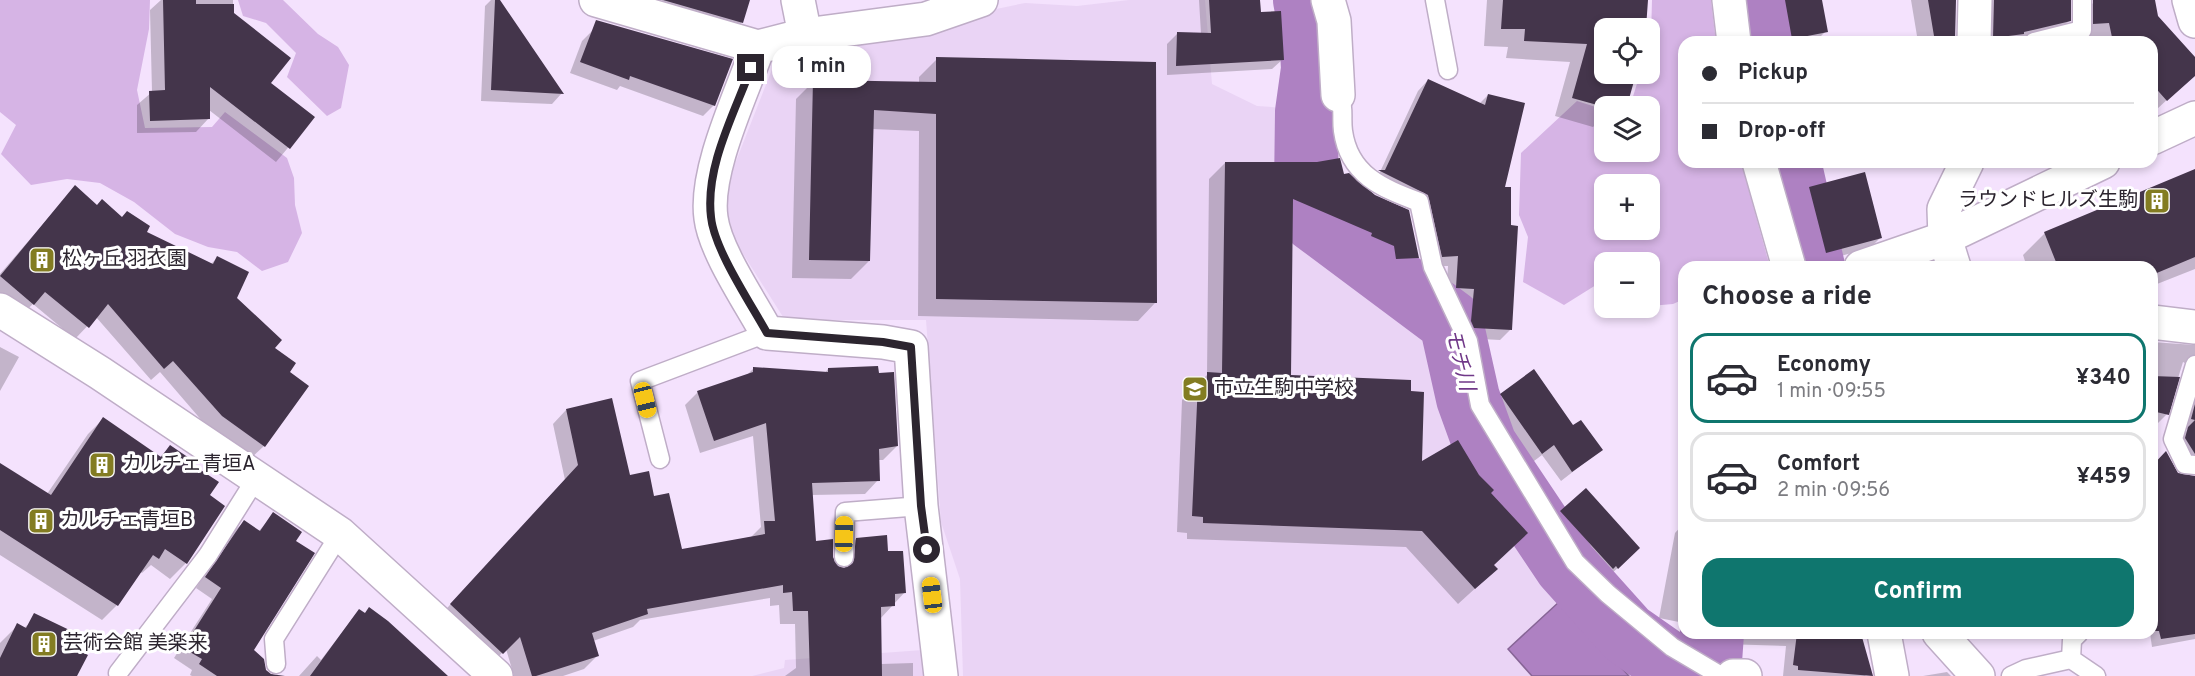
<!DOCTYPE html>
<html lang="en">
<head>
<meta charset="utf-8">
<style>
  body { margin:0; font-family:Overpass,"Noto Sans JP",sans-serif; background:#f2f2f3; color:#2b2b33; height:100vh; display:flex; flex-direction:column; font-size:22px; white-space:nowrap }
  * { box-sizing:border-box; margin:0 }
  p { font-size:20px; color:#7c7c81 }
  .icon { flex:none; width:33px; height:33px; fill:none; stroke:currentColor; stroke-width:2; stroke-linecap:round; stroke-linejoin:round }
  .map { position:relative; flex:1; overflow:hidden }
  .drawer { position:absolute; left:1678px; top:261px; width:480px; height:378px; display:flex; flex-direction:column; background:#fff; border-radius:18px; box-shadow:0 3px 9px #0003 }
  .drawer>* { flex:none }
  .banner { position:absolute; left:1678px; top:36px; width:480px; height:132px; border-radius:18px; box-shadow:0 3px 9px #0003; display:grid; align-content:center; height:132px; padding:0 24px; background:#fff }
  .tools { position:absolute; left:1594px; top:18px; display:grid; gap:12px }
  .tools a { display:grid; place-items:center; width:66px; height:66px; border-radius:12px; background:#fff; box-shadow:0 3px 9px #0003; font-size:30px }
  .end { position:absolute; width:27px; height:27px; margin:-14px; border:8px solid #2c252f; background:#fff; box-shadow:0 0 0 3px #fff }
  .from { border-radius:50% }
  .bubble { position:absolute; height:42px; border-radius:18px; background:#fff; box-shadow:0 3px 9px #0003; font-size:20px; font-weight:700; line-height:42px; text-align:center }
  .car { position:absolute; width:18px; height:36px; margin:-18px -9px; border-radius:8px; box-shadow:0 0 4px 2px #0007; background:linear-gradient(#f5c518 24%,#345 0 40%,#f5c518 0 76%,#345 0 86%,#f5c518 0) }
  .banner b { display:flex; align-items:center; gap:21px; height:57px; font-size:22px }
  .banner b+b { border-top:2px solid #e1e1e2 }
  .banner i { width:15px; height:15px; background:#2b2b33 }
  ul { padding:0; list-style:none }
  li { display:flex; align-items:center; gap:18px; height:90px; margin:0 12px 9px; padding:0 12px; border:3px solid #e1e1e2; border-radius:18px }
  li div { flex:1 }
  li b { display:block; font-size:22px }
  li em { font-style:normal; font-weight:700 }
  li.current { border-color:#0f766e }
  li>.icon { width:54px; height:54px; stroke-width:1.5 }
  h2 { padding:0 24px; font-size:27px; line-height:72px }
  .cta { display:flex; gap:12px; margin-top:auto; padding:12px 24px }
  .cta a { flex:1; height:69px; border-radius:18px; background:#0f766e; color:#fff; font-size:24px; font-weight:700; line-height:69px; text-align:center }
  .map>svg:first-child { display:block }
  .built { fill:#ead4f5 }
  .green { fill:#d6b4e5; fill-rule:evenodd }
  .water { fill:#ae81c2; stroke:#876596; stroke-width:1.5 }
  .shadow { fill:#0003 }
  .lines { fill:none; stroke-linecap:round; stroke-linejoin:round }
  .river { stroke:#ae81c2; stroke-width:64 }
  .building { fill:#44354b }
  .service-casing { stroke:#bfadc7; stroke-width:21 }
  .minor-casing { stroke:#bfadc7; stroke-width:36 }
  .service { stroke:#fff; stroke-width:18 }
  .minor { stroke:#fff; stroke-width:33 }
  .route { stroke:#2c252f; stroke-width:8 }
  .labels { text-anchor:middle; dominant-baseline:central; stroke-width:6; stroke-linejoin:round; paint-order:stroke }
  .poi-label { font-size:20px; fill:#2c252f; stroke:#fff; text-anchor:start }
  .water-label { font-size:21px; font-style:italic; fill:#703888; stroke:#fff }
</style>
</head>
<body>
<div class="map">
<svg width="2195" height="676" viewBox="0 0 2195 676">
  <rect width="100%" height="100%" fill="#f4e2fd"/>
  <path class="built" d="M1129,0h76l7,84 45,22 41,3 1,104 10,17 13,12 114,76 43,140 87,127 85,91h-688l-3,-97 -19,-57 -15,-202h-141l-52,-82 -7,-33 5,-31 47,-120 247,-51 52,3z
    M923,650l5,26h-176l32,-8 1,-8z"/>
  <path class="green" d="M0,0h150l-1,29 -12,61 8,38 67,-1 13,-15 62,46 7,20 1,27 7,28 -14,29 -26,9 -25,-19 -29,-5 -33,-13 -41,-32 -34,-19 -33,-4 -36,6 -30,-31 15,-29 -16,-13z
    M238,0h45l35,34 20,13 11,18 -8,43 -14,8 -40,-39 9,-24 -30,-30 -23,-7z
    M1652,0h59l5,42h-32v120h57l29,105h-86v32l-11,5 -23,2v-44h-45v21l-9,2 -32,20 -41,-23 5,-45 -9,-22 2,-62 56,-52 28,9v42h45v-46h-20l10,-32h10zM1605,184h45v46h-45z"/>
  <path class="water" d="M1560,601l69,75h-97l-24,-27z"/>
  <path class="shadow" d="M161,0h72v13l36,70 44,35 -37,44 -67,-52v8l-13,14 -59,1v-28l15,-13 -2,-82z
    M491,0h7l64,93 -10,11 -71,-3 4,-95z
    M662,0h86l-6,22 -11,11 -73,-21z
    M1199,0h47l36,60 -10,9 -105,6v-31l10,-10h24z
    M1487,0h159l-1,28h-40v46h29l-9,32h-20v21l-9,-3 -3,3 -38,-11 15,-54 -64,-4 2,-11 -24,-1z
    M1773,0h47l6,31 -11,11h-35z
    M1911,0h44l-1,42h-36z
    M1979,0h88l2,21 -11,11 -36,10h-40z
    M2104,0h37l54,59 -12,26 -27,25 -4,-3v-65h-69v-29l11,-11z
    M593,30l121,75 -11,11 -83,-30 -3,4 -47,-17 12,-32z
    M937,59l218,244 -17,18 -220,-5 1,-185 -47,-2 -3,132 -18,18 -59,-1 4,-179 18,-18 105,2v-6z
    M1428,80l51,24 9,-9 15,93 7,142 -10,10 -36,-2 -3,-6 3,-33 -18,-1 2,-32h-16l-15,-61 -47,-24 10,-9 38,-81z
    M1225,163l118,12 75,82 -16,16 -22,1 -2,-12 -22,-10 1,-3 -66,-29 -2,157 120,16 11,71 69,29 3,72 -12,19 -22,20 -52,-57 -219,-8v-6l-10,-1 5,-132 25,-25 2,-196z
    M2195,171v98l-43,17v-19h-125l-4,-12 22,-22z
    M75,187l22,19 48,26 65,33 7,-7 18,41 38,49 15,24 -24,74 -13,12 -42,-29 -49,-57 -9,8 -55,-63 -21,22 -42,-35 -13,12 -20,-17v-25z
    M1809,188l72,49 -11,11 -55,15 -16,-64z
    M2152,342l43,3v23l-12,-6 -16,52 -9,9 -6,-2z
    M0,347l19,10 -19,34z
    M754,368l71,5 3,-4 69,77 -14,14h-5v20l-13,14 -53,1 2,47 17,16 6,10 4,1 2,-16 13,-14 31,14 18,39 -25,27 1,45 32,-1v13h-128l11,-8 -1,-44h-15l-1,-19 -9,1v-8l-130,22 -7,7 -40,14 4,15 -13,13 -21,7h-49l-8,-27 -17,17 -52,-47 128,-139 -12,-56 13,-14 62,67 25,21 28,53 70,-14 10,-10 -8,-91 -53,17 -15,-48 13,-13 48,-16z
    M1534,371l39,56 28,23 -40,31 -19,-26 -12,9 -40,-58z
    M2195,387v82l-15,-31 8,-9 -5,-1z
    M103,419l56,39 11,-11 47,36 -9,13 15,11 -37,56 -16,16 -19,-14 -9,8 -3,-2 -22,34 -15,15 -102,-65v-91l47,30 41,-60z
    M2152,468l43,9v162l-43,8 -2,-14h2z
    M1561,512l66,47 -21,20 -2,-3 -3,3 -50,-56z
    M274,514l20,27 -42,109 14,22 5,4h11h-90l-2,-1 2,-5 -18,-12 38,-59 -16,-11 37,-56 11,-10 14,10z
    M1684,523v100l-25,-5 16,-85z
    M359,610l71,66h-131l18,-20 4,4z
    M31,622l45,54h-76v-33l18,-18 6,3z
    M1725,633h120l25,37 -5,6h-82l3,-30 -63,-2z
    M1947,672l4,4h-28z"/>
  <g class="lines">
    <path class="river" d="M1305,0l6,32 2,37 -6,43 -1,77 7,30 138,103 17,76 17,47 81,121 61,68 40,28 14,14
      M1767,0l4,42
      M1789,162l24,105
      M1709,676l3,-43"/>
  </g>
  <path class="building" d="M163,0h33v4h38v9l57,45 -20,25 44,34 -25,32 -80,-62v32l-60,2 -1,-30 16,-1z
    M495,0h5l64,94 -73,-4z
    M663,0h87l-7,23z
    M1209,0h51l1,12 20,-1 3,49 -108,6 1,-34 34,1z
    M1503,0h145l-2,28h-41v46h31l-9,32h-26l-29,-8 15,-54 -63,-3 1,-12h-24z
    M1785,0h37l6,32 -36,7z
    M1928,0h28l-1,42h-20z
    M1994,0h77v21l-47,11v2l-31,4z
    M2093,0h62l3,16 37,41v19l-28,25 -15,-17v-42h-39l-4,-19 -16,1z
    M596,20l137,39 -18,47 -85,-30 -1,4 -49,-18z
    M936,57l220,5 1,241 -221,-4v-185l-62,-4 -4,151 -61,-1 4,-180 123,2z
    M1428,79l57,26 3,-11 37,9 -20,84h6v38l7,1 -6,104 -38,-2 -3,-7 3,-32 -18,-1 2,-32 -16,1 -14,-62 -50,-25h7z
    M1340,158l4,16 5,-1 26,22 34,15 10,48 -23,1 -2,-13 -23,-10 1,-3 -79,-34 -2,176 120,5v11l13,1 -2,69 36,-21 21,35 15,15 -3,3 37,40 -34,32 4,4 -23,20 -53,-58 -219,-8v-6l-11,-1 6,-134 9,1v-11l15,1 3,-211h92z
    M2195,169v88l-43,18v-8h-94l-14,-35z
    M1865,172l17,66 -56,15 -17,-66z
    M75,185l22,20 5,-6 20,18 5,-6 23,15 -3,6 66,32 4,-8 32,16 -12,26 45,42 -7,8 21,15 -6,9 19,14 -44,61 -43,-31 -49,-55 -9,8 -56,-65 -19,24 -44,-36 -11,13 -34,-29z
    M878,366l1,7 15,-1 4,74 -19,3 1,32 -68,2 4,58 17,-2v18l5,9 6,2 9,-5 3,-25 31,-3 1,16h15l3,42 -11,1v12l-14,1 1,69h-72l-2,-65h-15l-1,-19 -9,1v-8l-136,24 1,5 -56,19 7,23 -63,20h-4l-12,-39 -17,17 -53,-50 128,-139 -12,-56 46,-11 18,77 19,-4 5,25 15,-3 13,56 83,-15 -1,-13h11l-9,-98 -52,18 -17,-50 56,-19v-5l75,5v-4z
    M1534,369l39,56 8,-5 22,30 -31,22 -18,-27 -12,9 -42,-60z
    M2152,376l28,1 -11,38 -17,-4z
    M2195,404v50l-10,-16 3,-11 7,-7 -4,-1z
    M103,417l58,40 9,-12 22,15 -2,3 29,19 -9,13 15,11 -38,58 -22,-15 -6,10 -6,-4 -35,51 -118,-76v-67l51,32z
    M2166,451l12,22 17,3v158l-34,5 -2,-8h-7v-165z
    M1586,488l54,60 -22,21 -2,-3 -3,3 -53,-58z
    M273,512l29,20 -6,9 19,12 -61,97 10,9 2,11 5,4 14,2h-68l-18,-12 3,-5 -19,-11 38,-60 -16,-11 39,-57 16,11z
    M369,607l19,14 60,55h-138l49,-67 6,4z
    M34,613l50,24 -6,13 10,5 -11,21h-77v-18l17,-35 9,5z
    M1797,633l65,4 11,39 -75,-6v-4l-5,-1z"/>
  <g class="lines">
    <g class="service-casing">
      <path id="service" d="M1435,0l13,70
        M2034,42l48,-12v-30
        M1338,95c7,13 3,22 5,36 6,44 39,57 76,71l14,65 35,74 12,64 95,157 33,32 64,53 49,29
        M2195,365l-22,74 12,25 10,1
        M660,459l-20,-78 127,-48
        M844,557l1,-45 76,-6
        M2079,633l-7,7 -1,19 25,17
        M276,664l-2,-25 66,-105
        M118,673l90,-118 49,-78
        M2011,676l15,-7 45,-10"/>
    </g>
    <g class="minor-casing">
      <path id="minor" d="M596,0l162,47 47,-12 121,-16 55,-19
        M798,0l7,35
        M1328,0l6,21 4,74
        M1729,0l5,42
        M2189,0l6,21
        M1974,42l1,-42
        M758,47c-16,46 -54,124 -47,171 4,33 40,85 56,115l116,9 28,5 10,159 20,170
        M2152,138l43,-20
        M1759,162l30,105
        M1861,267l84,-29 158,-76
        M1954,267l-9,-29 -1,-29 23,-47
        M0,310l100,63 240,161 156,142
        M2152,322l43,5
        M1884,633l8,43
        M1939,633l39,43
        M1733,676h12"/>
    </g>
    <use href="#service" class="service"/>
    <use href="#minor" class="minor"/>
  </g>
  <g class="lines">
    <path class="route" d="M751,68c-17,46 -46,99 -40,149 3,32 40,87 56,116l116,9 28,5 10,159 6,44"/>
  </g>
  <defs>
    <g id="building-square" transform="scale(1.35)"><rect x="-9" y="-9" width="18" height="18" rx="4" fill="#837c22" stroke="#fff"/><path d="M-4-6H4V6H1V3H-1V6H-4ZM-2.5-4.3h1.7v1.8h-1.7ZM.8-4.3h1.7v1.8H.8ZM-2.5-1h1.7V.8h-1.7ZM.8-1h1.7V.8H.8Z" fill="#fff"/></g>
    <g id="school-square" transform="scale(1.35)"><rect x="-9" y="-9" width="18" height="18" rx="4" fill="#837c22" stroke="#fff"/><path d="M0-5L7-2L0 1L-7-2ZM-4 1L0 2.5L4 1V4Q0 6-4 4Z" fill="#fff"/></g>
  </defs>
  <g fill-rule="evenodd">
    <use href="#building-square" x="2157" y="201"/>
    <use href="#building-square" x="42" y="260"/>
    <use href="#school-square" x="1195" y="389"/>
    <use href="#building-square" x="102" y="465"/>
    <use href="#building-square" x="41" y="521"/>
    <use href="#building-square" x="44" y="644"/>
  </g>
  <g class="labels">
    <g class="poi-label">
      <text x="2138" y="201" text-anchor="end">ラウンドヒルズ生駒</text>
      <text x="62" y="260">松ヶ丘 羽衣園</text>
      <text x="1214" y="389">市立生駒中学校</text>
      <text x="122" y="465">カルチェ青垣A</text>
      <text x="60" y="521">カルチェ青垣B</text>
      <text x="63" y="644">芸術会館 美楽来</text>
    </g>
    <g class="water-label">
      <text transform="translate(1459 360) rotate(76)">モチ川</text>
    </g>
  </g>
</svg>
<div class="tools">
<a><svg class="icon" aria-label="locate" viewBox="0 0 24 24"><circle cx="12" cy="12" r="6"/><path d="M12 2v4M12 18v4M2 12h4M18 12h4"/></svg></a>
<a><svg class="icon" aria-label="layers" viewBox="0 0 24 24"><path d="M12 4l9 5-9 5-9-5zM3 14l9 5 9-5"/></svg></a>
<a>+</a>
<a>−</a>
</div>
<i class="end from" style="left:927px;top:550px"></i>
<i class="end" style="left:751px;top:68px"></i>
<div class="bubble" style="left:772px;top:46px;width:99px">1 min</div>
<i class="car" style="left:645px;top:400px;rotate:166deg"></i>
<i class="car" style="left:844px;top:534px;rotate:1deg"></i>
<i class="car" style="left:932px;top:595px;rotate:353deg"></i>
<div class="banner">
<b><i class="from"></i>Pickup</b>
<b><i></i>Drop-off</b>
</div>
<section class="drawer">
<h2>Choose a ride</h2>
<ul>
<li class="current"><svg class="icon" aria-label="car" viewBox="0 0 24 24"><path d="M5 17H2v-5l4-1 3-4h7l3 4 3 1v5h-3M9 17h6M6 11h13"/><circle cx="7" cy="17" r="2"/><circle cx="17" cy="17" r="2"/></svg><div><b>Economy</b><p>1 min · 09:55</p></div><em>¥340</em></li>
<li><svg class="icon" aria-label="car" viewBox="0 0 24 24"><path d="M5 17H2v-5l4-1 3-4h7l3 4 3 1v5h-3M9 17h6M6 11h13"/><circle cx="7" cy="17" r="2"/><circle cx="17" cy="17" r="2"/></svg><div><b>Comfort</b><p>2 min · 09:56</p></div><em>¥459</em></li>
</ul>
<div class="cta"><a>Confirm</a></div>
</section>
</div>
</body>
</html>
